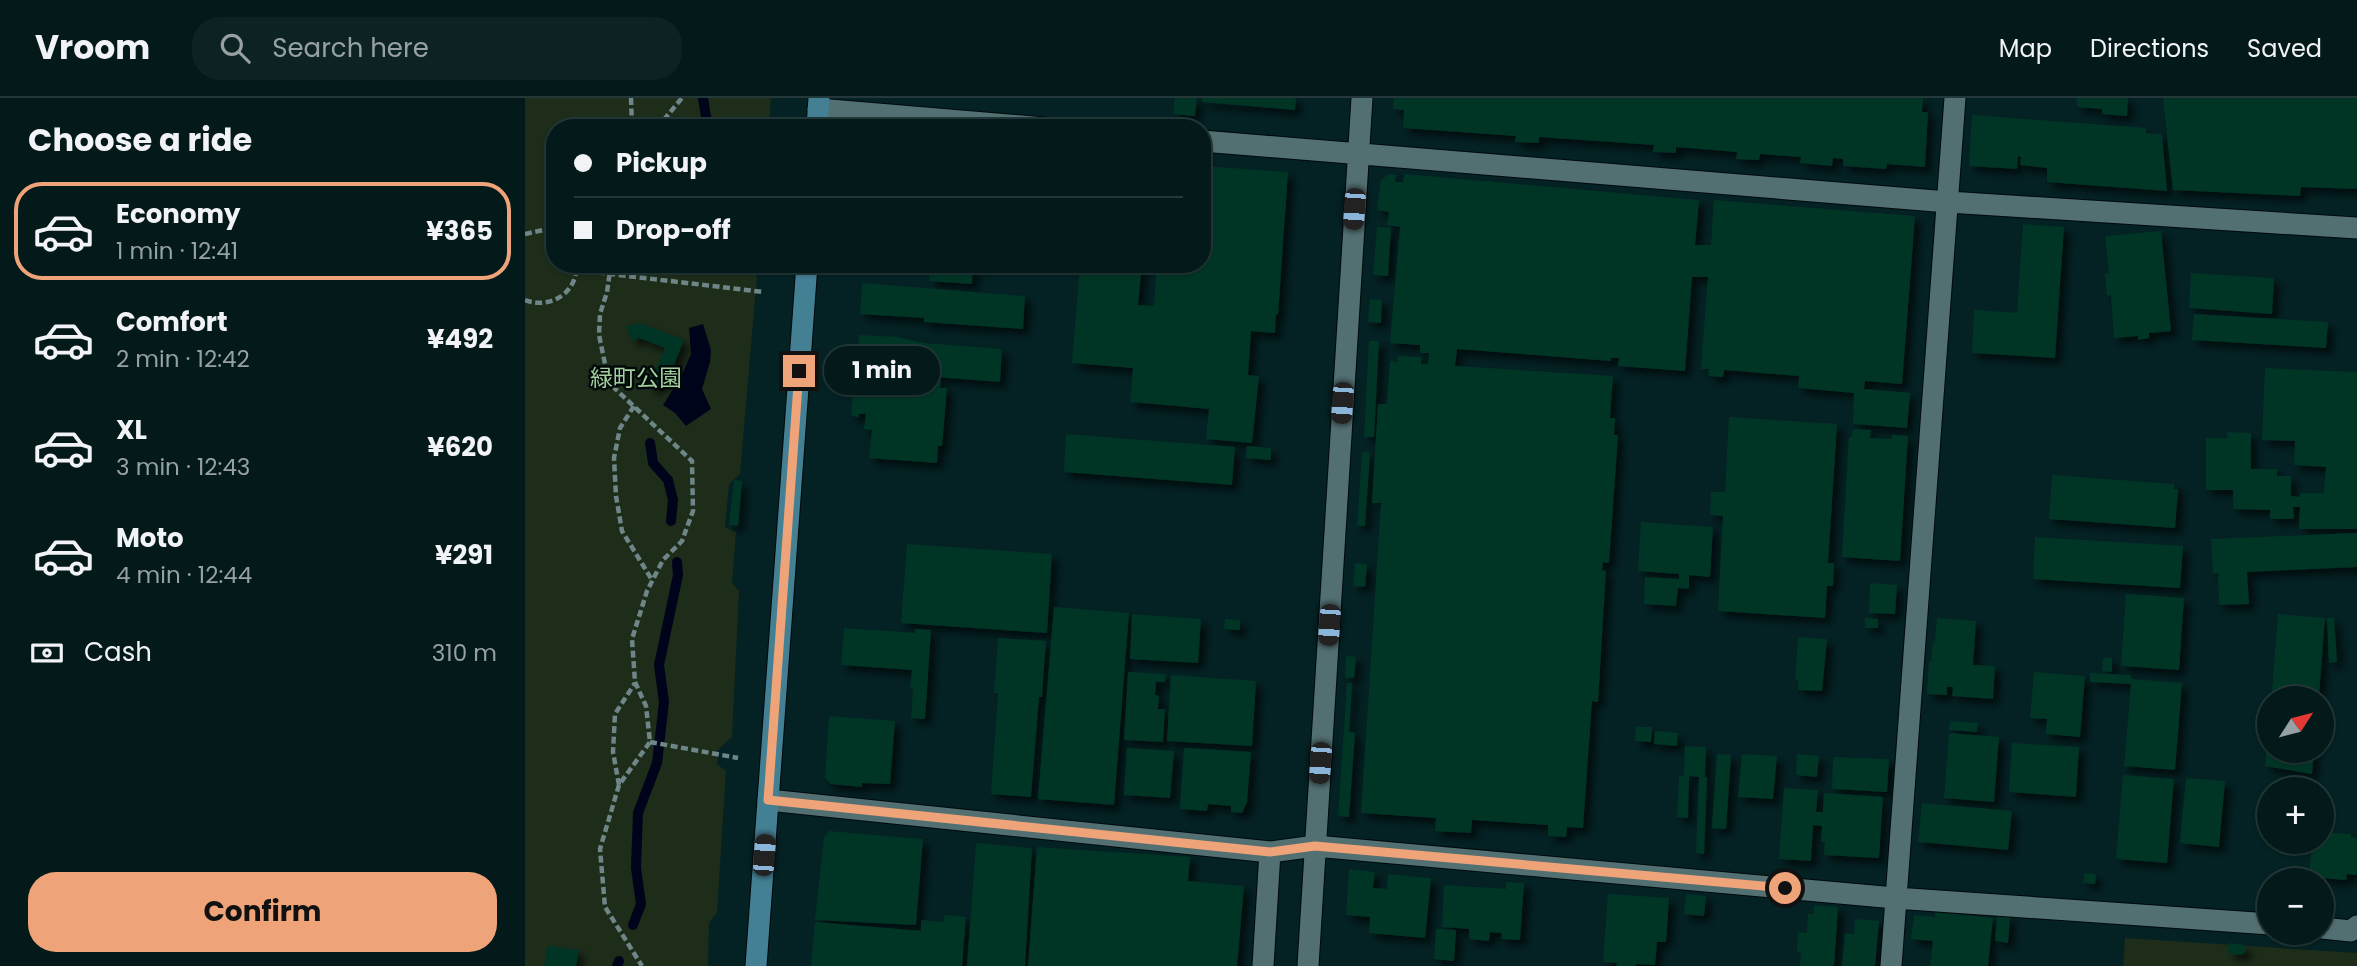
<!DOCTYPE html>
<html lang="en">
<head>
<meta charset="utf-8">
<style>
  body { margin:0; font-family:Poppins,"Noto Sans JP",sans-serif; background:#0d2223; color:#f1f3f6; height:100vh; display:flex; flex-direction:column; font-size:26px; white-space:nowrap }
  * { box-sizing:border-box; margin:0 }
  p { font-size:23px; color:#97a0a2 }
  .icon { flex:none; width:38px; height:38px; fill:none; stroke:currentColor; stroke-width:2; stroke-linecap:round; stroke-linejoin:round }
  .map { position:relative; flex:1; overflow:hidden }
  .side { display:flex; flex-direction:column; background:#03191a; width:525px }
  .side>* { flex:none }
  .top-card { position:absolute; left:21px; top:21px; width:665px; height:154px; border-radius:28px; box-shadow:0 2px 5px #0004,0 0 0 2px #243839; display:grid; align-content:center; height:154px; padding:0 28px; background:#03191a }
  .needle { width:46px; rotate:54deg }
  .tools { position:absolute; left:1732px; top:588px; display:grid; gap:14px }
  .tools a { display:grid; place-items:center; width:77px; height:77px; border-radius:50%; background:#03191a; box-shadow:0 2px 5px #0004,0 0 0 2px #243839; font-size:35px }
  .end { position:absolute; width:32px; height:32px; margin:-16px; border:9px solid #efa378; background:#111; box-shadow:0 0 0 4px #111 }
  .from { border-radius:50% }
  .bubble { position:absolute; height:49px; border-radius:24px; background:#03191a; box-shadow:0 2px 5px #0004,0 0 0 2px #243839; font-size:23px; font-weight:700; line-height:49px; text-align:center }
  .car { position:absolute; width:21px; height:42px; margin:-21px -10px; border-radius:9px; box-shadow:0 0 5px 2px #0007; background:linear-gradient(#222 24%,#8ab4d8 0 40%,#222 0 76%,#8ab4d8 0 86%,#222 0) }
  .top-card b { display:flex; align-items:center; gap:24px; height:66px; font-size:26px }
  .top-card b+b { border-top:2px solid #243839 }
  .top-card i { width:18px; height:18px; background:#f1f3f6 }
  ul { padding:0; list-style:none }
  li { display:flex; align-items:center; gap:21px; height:98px; margin:0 14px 10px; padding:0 14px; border:4px solid transparent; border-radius:28px }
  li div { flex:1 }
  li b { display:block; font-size:26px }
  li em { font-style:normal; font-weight:700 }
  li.selected { border-color:#efa378 }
  li>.icon { width:63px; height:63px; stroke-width:1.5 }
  h2 { padding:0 28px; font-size:32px; line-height:84px }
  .pay { display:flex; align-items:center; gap:18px; height:77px; padding:0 28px; font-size:26px }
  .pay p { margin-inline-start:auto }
  .cta { display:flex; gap:14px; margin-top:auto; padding:14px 28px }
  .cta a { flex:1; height:80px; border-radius:28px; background:#efa378; color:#111; font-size:28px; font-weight:700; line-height:80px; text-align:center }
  header { display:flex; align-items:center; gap:42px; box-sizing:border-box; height:98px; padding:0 35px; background:#03191a; border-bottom:2px solid #243839 }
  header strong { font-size:33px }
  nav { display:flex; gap:38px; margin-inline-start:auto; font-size:24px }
  .search { width:490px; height:63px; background:#0d2223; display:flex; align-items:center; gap:18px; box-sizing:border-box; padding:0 24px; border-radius:28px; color:#97a0a2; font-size:26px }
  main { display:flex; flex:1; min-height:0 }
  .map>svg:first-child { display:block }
  .green { fill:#1d2d1a }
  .water { fill:#00041b }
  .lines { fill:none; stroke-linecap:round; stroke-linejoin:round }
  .stream { stroke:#00041b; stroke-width:10 }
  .building { fill:#013428; filter:url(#shadow) }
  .street-casing { stroke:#00090b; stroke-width:23 }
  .secondary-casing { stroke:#00090b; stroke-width:23 }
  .path { stroke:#6f8688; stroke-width:4.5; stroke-dasharray:7 3.5; stroke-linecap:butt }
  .street { stroke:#526f72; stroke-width:21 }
  .secondary { stroke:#448094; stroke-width:21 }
  .route { stroke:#efa378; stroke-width:9 }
  .labels { text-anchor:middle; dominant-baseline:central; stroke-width:5; stroke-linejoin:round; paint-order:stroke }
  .park-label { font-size:23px; fill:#a2d09c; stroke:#010809 }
</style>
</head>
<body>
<header>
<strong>Vroom</strong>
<div class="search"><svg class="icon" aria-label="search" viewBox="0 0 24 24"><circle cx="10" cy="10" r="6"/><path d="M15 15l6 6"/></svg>Search here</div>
<nav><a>Map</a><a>Directions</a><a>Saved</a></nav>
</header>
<main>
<section class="side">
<h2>Choose a ride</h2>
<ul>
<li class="selected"><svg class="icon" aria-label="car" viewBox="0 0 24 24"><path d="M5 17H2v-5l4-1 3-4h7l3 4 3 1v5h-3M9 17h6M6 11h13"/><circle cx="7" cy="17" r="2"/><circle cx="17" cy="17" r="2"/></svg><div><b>Economy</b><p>1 min · 12:41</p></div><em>¥365</em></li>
<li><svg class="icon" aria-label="car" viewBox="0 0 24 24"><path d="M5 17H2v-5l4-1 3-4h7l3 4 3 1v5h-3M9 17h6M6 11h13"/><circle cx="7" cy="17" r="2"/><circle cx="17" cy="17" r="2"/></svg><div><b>Comfort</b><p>2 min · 12:42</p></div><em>¥492</em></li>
<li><svg class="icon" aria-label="car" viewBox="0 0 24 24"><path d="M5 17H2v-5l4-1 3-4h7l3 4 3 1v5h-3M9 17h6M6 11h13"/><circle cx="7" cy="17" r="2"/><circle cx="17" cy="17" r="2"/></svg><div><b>XL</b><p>3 min · 12:43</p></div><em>¥620</em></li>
<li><svg class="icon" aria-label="car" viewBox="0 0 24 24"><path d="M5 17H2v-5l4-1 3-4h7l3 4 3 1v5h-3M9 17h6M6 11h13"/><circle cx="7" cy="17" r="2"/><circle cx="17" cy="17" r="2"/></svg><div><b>Moto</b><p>4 min · 12:44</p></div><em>¥291</em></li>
</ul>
<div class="pay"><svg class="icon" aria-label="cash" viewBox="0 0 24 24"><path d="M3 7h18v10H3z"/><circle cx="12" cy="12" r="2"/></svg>Cash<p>310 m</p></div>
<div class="cta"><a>Confirm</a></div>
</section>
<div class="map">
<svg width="1832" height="868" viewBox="0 0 1832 868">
  <defs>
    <filter id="shadow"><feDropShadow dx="6" dy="6" stdDeviation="3.5" flood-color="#0009"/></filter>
  </defs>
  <rect width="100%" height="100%" fill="#042123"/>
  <path class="green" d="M0,0h246l-2,30h-214v136h203l-18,210 -11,10 -4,43 11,5 -4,51 7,8 -7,146 -14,13 -1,14 9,7 -9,141 -8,11 -1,43h-183z
    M1600,840l232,15v13h-234z"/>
  <path class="water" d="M178,226l8,26 -1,12 -8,27 9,20 -25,17 -11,-13 -12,-8 18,-28 10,-23 -2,-26z"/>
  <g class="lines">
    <path class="stream" d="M178,0l3,19 -2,11
      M125,345l3,20 15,17 5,20 -2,21
      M108,827l8,-21 -5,-36 2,-55 19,-50 7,-61 -5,-37 19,-90 -1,-13
      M92,868l2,-5"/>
  </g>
  <path class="building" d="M650,0h22l-2,18 -22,-2z
    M677,0h94l-1,12 -93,-8z
    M869,0h529l-1,14h6l-3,55 -38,-3 -1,5 -43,-3v-7l-10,-1 -1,8 -32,-3 1,-6 -41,-3 -1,6 -23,-1 1,-7 -61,-5v6l-23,-1 1,-7 -115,-8v6l-24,-1 1,-6 -113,-8 1,-18 -11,-1z
    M1552,0h51l-1,18 -25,-2v-5l-25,-2z
    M1638,0h194v91l-56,-2 -1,9 -127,-6z
    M1447,17l174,13v5l16,1 5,57 -120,-9v-14l-27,-3 1,-8 -3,-1 -1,13 -48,-3z
    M677,68l86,6 -10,143 -2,-1 -1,19 -24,-2 -3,44 11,1 -7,67 -46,-4 3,-30 -79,-7 3,-34 -61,-5 8,-99h62l-4,41 16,1 3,-42h45z
    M864,76l7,1 -1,7h8l1,-8 295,26 -4,45h16l3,-45 201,16 -13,168 -37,-3 -1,8 46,4 -3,35 -54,-4 1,-31 -56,-5 1,-12 -75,-6 -1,7 -15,-1 1,-7h-8l7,-92h-16l-7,94 -67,-5 1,-8h-8v3l-154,-12 -2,17 158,10 -3,42h5l-1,17h4l-9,128 -6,-1 -1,8 4,1 -8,131 -6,-1 -9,127 -16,-1 -1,10 -18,-1v-11l-76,-5 -1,13 -36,-2 1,-13 -75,-5 20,-310h-9l6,-99h9l3,-43 8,1v-6l23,1v7h7l1,-11h-9v-8l-30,-2 10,-116 -13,-2 2,-13 -12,-2 4,-30z
    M1498,126l41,3 -9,131 -83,-5 2,-43 43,3z
    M852,129l14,1 -3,48 -15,-1z
    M1636,133l10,100 -22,2v5l-11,2v-4l-24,2 -3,-43 -4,1 -2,-22 4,-1 -4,-37z
    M406,166h42l-1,20 -43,-3z
    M1666,175l83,5 -2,36 -83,-6z
    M337,185l163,13 -2,33 -99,-7v-4l-64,-4z
    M845,201l12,1 -1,23 -13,-1z
    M1669,216l134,8 -2,26 -134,-8z
    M115,225l44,17 -17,42 -15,8 -6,-12 7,-3 12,-27 -26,-10 -6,3 -7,-15z
    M334,237l38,2 27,6 78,6 -2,33 -143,-11z
    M844,243h10l-5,96h-10z
    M1740,270l92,4v157h-58l1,-22h-7l1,12h-24v-9l-37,-1v-19h-27v-52h21v-6l24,1v36h26v7h14v20l9,1v-4h24l2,-26 -32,-2 1,-24 -33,-1z
    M335,277l81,6 -1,7h7l-5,58h-4l-1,17 -68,-5 3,-28 -8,-1 2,-15h-7v3l-8,-1 3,-37 6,1z
    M1204,319l108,7 -9,139h6l-1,23h-6l-2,32 -107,-7 5,-95 -13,-1 1,-23h14z
    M1328,331l18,1 -1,8 22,1v-4l16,1 -8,125 -58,-4 7,-120h3z
    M541,336l169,13 -3,38 -168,-13z
    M722,348l24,2v12l-25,-2z
    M837,354h8l-5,74h-8z
    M1527,377l122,9v5h4l-3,39 -126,-9z
    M209,382l8,1 -4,45 -9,-1z
    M1116,424l72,5 -3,50 -21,-2v14l-11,-1 -2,18 -32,-2 1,-27 34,2v-5l-41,-3z
    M1832,435v34l-110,5 2,32 -30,1 -1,-32h-5l-2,-34z
    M1510,439l148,9 -3,42 -147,-9z
    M382,446l145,10 -5,79 -146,-10z
    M830,465l12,1 -2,23 -12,-1z
    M1345,485l27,2 -2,29 -26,-1z
    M1601,496l58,4 -5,72 -58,-4z
    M529,509l75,6 -15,192 -76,-6z
    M607,516l69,5 -3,44 -68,-4z
    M1753,516l47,4 -6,77 -47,-4z
    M1340,520l13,1v9h-13z
    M1412,520l39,3 -3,44 22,1 -2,33 -41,-3 1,-9h-6v8l-20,-1 2,-32h2l2,-21h2z
    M1802,520h7l3,44 -8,1z
    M700,521l15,1v10l-16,-1z
    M319,530l71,5v-4l16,1 -6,89 -14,-1 2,-29 -3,-1 2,-18 -71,-5z
    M1273,539l29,2 -5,52 -24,-1v-10h-3z
    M473,540l48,3 -4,56h-3l-8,100 -40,-3 7,-101h-4z
    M821,558l10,1 -2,21h-9z
    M1578,560h9v14l-10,-1z
    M603,574l38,2 -1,8h-9l-1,13 4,1 -1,13h7l-2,33 -39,-2z
    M1509,574l51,4 -5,61 -34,-3 1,-15 -17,-1z
    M1565,575l41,2v4l51,4 -7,87 -51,-4 7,-82 -41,-2z
    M646,577l85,6 -4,65 -85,-5z
    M822,585h5l-3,49 6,1 -6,84 -11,-1z
    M304,618l66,5 -5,63 -28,-1v4l-31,-3 -6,-6z
    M1425,623l28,2 -1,9 -28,-2z
    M1111,629h16l-1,15 -16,-1z
    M1130,633l23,2 -1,13 -23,-2z
    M1743,634l2,1v18h44l-2,23 -47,-8z
    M1424,635l50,4 -5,65 -50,-4z
    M1487,645l67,4 -3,50 -67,-5z
    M1160,648l21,1 -1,30h2l-3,77 -8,-1 3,-76 -10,-1 -1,42 -11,-1 2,-41h5z
    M602,650l47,3 -4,47 -46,-3z
    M659,650l67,4 -4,50 -5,11 -11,-1v-6l-23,-2 -1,7 -27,-2z
    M1192,656l14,1 -5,74 -14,-1z
    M1217,656l35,2 -4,43 -35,-2z
    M1272,656l22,2 -2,21 -21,-2z
    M1308,659l56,2 -2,33 -55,-3z
    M1598,677l51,4 -7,84 -51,-4z
    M1661,680l39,3 -6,66 -39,-4z
    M1259,690l34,2 -2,22h7l1,-19 59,4 -4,61 -55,-3 1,-13h-4l1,-16 -9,-1 -2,36 -32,-2z
    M1397,705l90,8 -4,39 -90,-8z
    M304,733l94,8 -7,86 -101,-5 9,-83z
    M1797,734l29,2v3l6,1v37l-10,-1 -1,6 -37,-3 3,-35h10z
    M451,745l56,5 -7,118h-58z
    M512,749l153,10 -2,24 56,5 -7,80h-209z
    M824,771l26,3 -2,16 14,1 1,-15 43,4 -6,60 -56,-5 1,-16 -24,-2z
    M1559,775l12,1 -1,10 -12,-1z
    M981,784l18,1 -4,57 -19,-1 1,-6 -12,-1 -1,9 -20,-2v-10l-27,-2 2,-42 62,4z
    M1083,796l61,4 -3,44h-9l-2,23 -19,-1v2h-20l1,-3 -14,-1z
    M1161,796l20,2 -2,20 -20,-2z
    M1289,807l24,2 -4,59h-34l1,-13 -4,-1 1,-20 9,1 1,-19h6z
    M1410,814l58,6 -5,48h-58l3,-25 -22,-2 3,-24 21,2z
    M419,817l22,2 -4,49h-151l4,-44 106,9v-11l23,2z
    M1472,818l13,1 -2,26 -13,-2z
    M1330,821l24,2 -4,45h-33l3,-33 9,1z
    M911,831l20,1 -2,31 -20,-2z
    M1704,845l16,2 1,7 -5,3 -12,-1 -2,-7z
    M22,848l32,4 -3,16h-32z"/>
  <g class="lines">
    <g class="street-casing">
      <path id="street" d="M293,11l226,19
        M677,43l746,61 409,26
        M243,702l502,52 45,-6 580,52 375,26
        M1797,830l29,3 6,-5
        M738,868l7,-114
        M783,868l54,-868
        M1366,868l64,-868"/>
    </g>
    <g class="secondary-casing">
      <path id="secondary" d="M292,30l2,-30
        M231,868l51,-702"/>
    </g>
    <path class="path" d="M106,0l1,30
      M132,30l25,-30
      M0,136l18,-4 12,3
      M86,166l-4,28 -7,22 -1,21 10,48 83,78 1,50 -11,30 -19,19 -16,31 -15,48 3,43 11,24 4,36 -31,43 -19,64 5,58 37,59
      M52,172l186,22
      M0,202c25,10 54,-8 51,-36
      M109,308l-14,22 -6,30 2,38 6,35 30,49
      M125,644l88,16
      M94,687l-6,-33 2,-38 20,-31"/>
    <use href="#street" class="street"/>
    <use href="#secondary" class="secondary"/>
  </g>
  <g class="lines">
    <path class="route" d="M274,273l-31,429 502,52 45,-6 470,42"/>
  </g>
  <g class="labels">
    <g class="park-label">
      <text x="111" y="280">緑町公園</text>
    </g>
  </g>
</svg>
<div class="tools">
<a><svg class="needle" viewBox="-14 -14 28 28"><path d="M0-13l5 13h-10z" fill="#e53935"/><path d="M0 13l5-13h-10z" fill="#97a0a2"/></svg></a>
<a>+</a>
<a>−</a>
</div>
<i class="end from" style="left:1260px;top:790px"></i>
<i class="end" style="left:274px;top:273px"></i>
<div class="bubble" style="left:299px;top:248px;width:116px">1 min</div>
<i class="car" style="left:829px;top:111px;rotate:184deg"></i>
<i class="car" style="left:817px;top:305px;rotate:184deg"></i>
<i class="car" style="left:804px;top:527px;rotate:184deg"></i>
<i class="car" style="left:795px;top:665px;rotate:184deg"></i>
<i class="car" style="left:239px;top:757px;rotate:4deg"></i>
<div class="top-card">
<b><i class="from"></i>Pickup</b>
<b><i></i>Drop-off</b>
</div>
</div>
</main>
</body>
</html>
